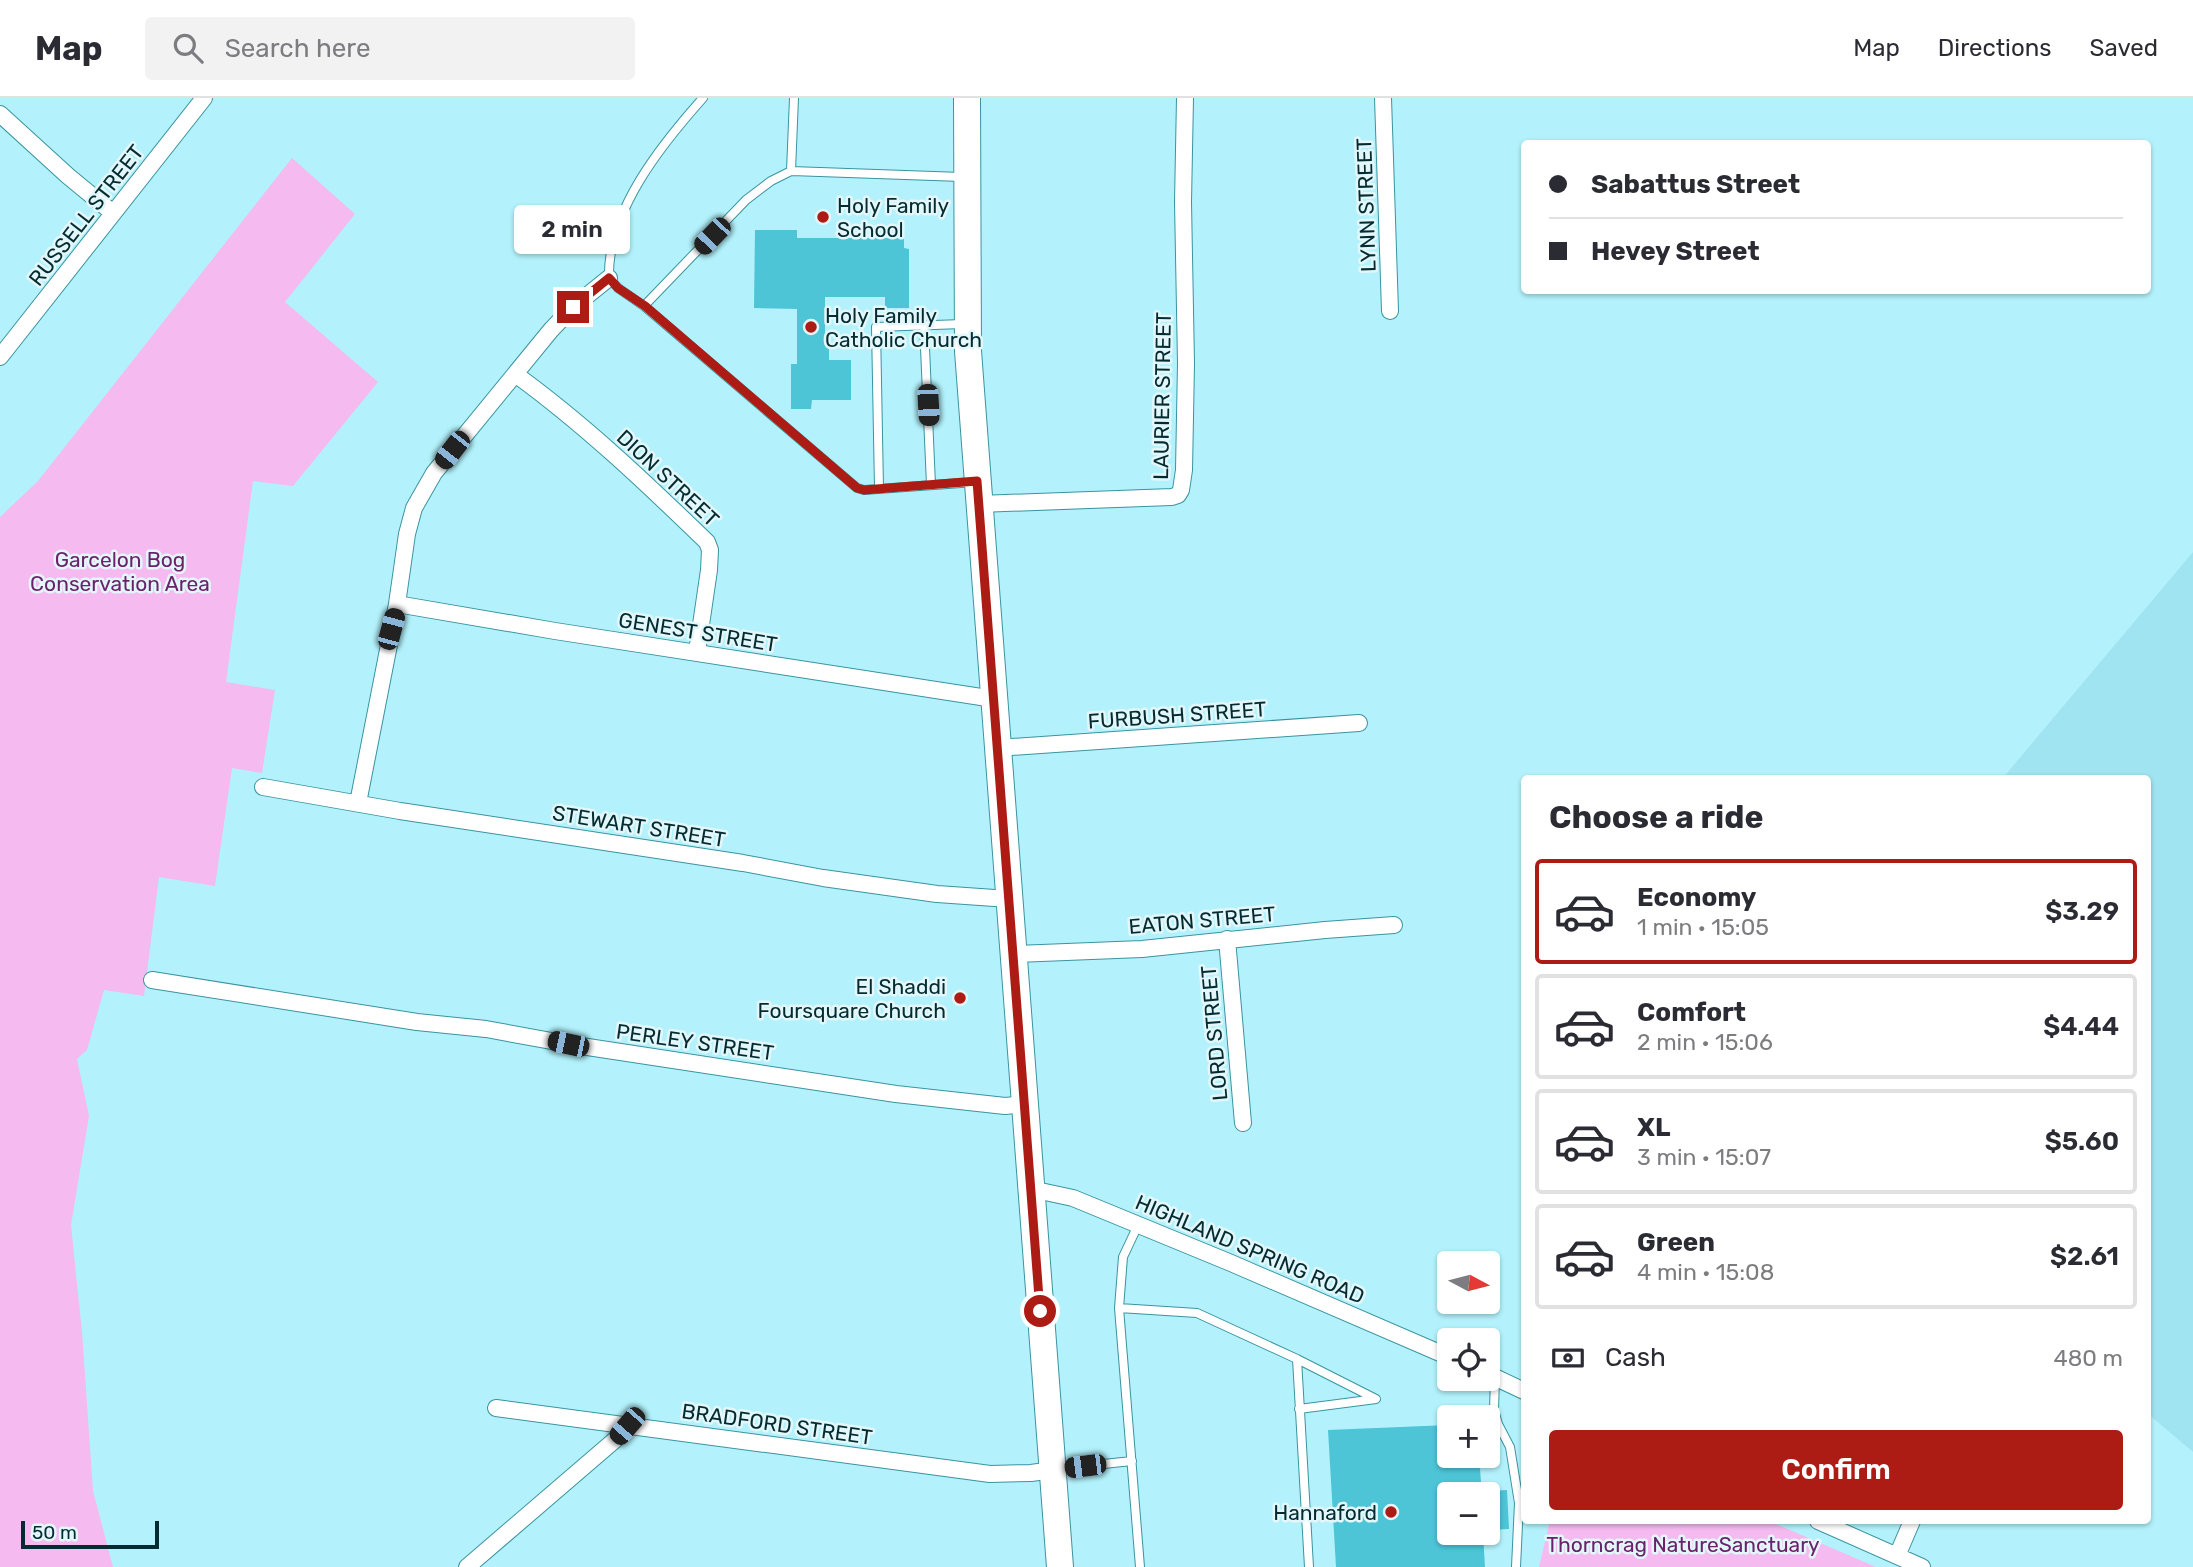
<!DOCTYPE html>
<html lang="en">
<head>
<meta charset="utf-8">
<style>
  body { margin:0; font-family:Rubik,sans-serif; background:#f2f2f3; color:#2b2b33; height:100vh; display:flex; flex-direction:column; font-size:26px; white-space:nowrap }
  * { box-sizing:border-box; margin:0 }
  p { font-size:23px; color:#7c7c81 }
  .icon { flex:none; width:38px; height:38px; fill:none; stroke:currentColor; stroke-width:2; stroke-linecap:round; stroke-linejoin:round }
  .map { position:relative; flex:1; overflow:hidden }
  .details { position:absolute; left:1521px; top:677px; width:630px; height:749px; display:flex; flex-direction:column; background:#fff; border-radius:7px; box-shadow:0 2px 5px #0004 }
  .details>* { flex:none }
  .banner { position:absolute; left:1521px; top:42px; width:630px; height:154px; border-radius:7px; box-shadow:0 2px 5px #0004; display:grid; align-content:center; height:154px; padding:0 28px; background:#fff }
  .needle { width:46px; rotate:97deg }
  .tools { position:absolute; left:1437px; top:1153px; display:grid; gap:14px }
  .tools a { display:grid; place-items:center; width:63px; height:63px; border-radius:7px; background:#fff; box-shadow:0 2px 5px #0004; font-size:35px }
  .scale { position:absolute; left:21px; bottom:18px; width:138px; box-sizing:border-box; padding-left:7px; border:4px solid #032b31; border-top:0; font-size:19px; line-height:24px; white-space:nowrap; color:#032b31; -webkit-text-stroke:5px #e3f7fa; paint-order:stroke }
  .end { position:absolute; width:32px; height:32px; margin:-16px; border:9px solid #ac1c14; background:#fff; box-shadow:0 0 0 4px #fff }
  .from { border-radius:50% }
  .bubble { position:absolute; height:49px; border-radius:7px; background:#fff; box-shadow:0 2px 5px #0004; font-size:23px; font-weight:600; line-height:49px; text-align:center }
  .car { position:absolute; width:21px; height:42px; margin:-21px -10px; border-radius:9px; box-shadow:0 0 5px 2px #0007; background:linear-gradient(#222 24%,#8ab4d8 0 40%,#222 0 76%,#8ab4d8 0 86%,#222 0) }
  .banner b { display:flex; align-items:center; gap:24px; height:66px; font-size:26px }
  .banner b+b { border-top:2px solid #e1e1e2 }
  .banner i { width:18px; height:18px; background:#2b2b33 }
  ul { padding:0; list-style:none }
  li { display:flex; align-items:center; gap:21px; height:105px; margin:0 14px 10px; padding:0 14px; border:4px solid #e1e1e2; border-radius:7px }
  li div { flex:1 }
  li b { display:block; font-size:26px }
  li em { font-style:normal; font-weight:600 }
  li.active { border-color:#ac1c14 }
  li>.icon { width:63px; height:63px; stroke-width:1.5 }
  h2 { padding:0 28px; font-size:32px; line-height:84px }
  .pay { display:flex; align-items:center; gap:18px; height:77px; padding:0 28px; font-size:26px }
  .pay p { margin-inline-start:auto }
  .action { display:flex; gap:14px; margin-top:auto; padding:14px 28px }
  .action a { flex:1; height:80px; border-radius:7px; background:#ac1c14; color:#fff; font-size:28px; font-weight:600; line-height:80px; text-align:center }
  header { display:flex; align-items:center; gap:42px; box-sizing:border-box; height:98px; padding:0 35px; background:#fff; border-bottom:2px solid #e1e1e2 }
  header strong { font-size:33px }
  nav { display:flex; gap:38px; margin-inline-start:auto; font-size:24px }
  .search { width:490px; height:63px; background:#f2f2f3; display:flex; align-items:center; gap:18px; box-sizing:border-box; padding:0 24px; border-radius:7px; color:#7c7c81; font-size:26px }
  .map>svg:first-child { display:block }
  .built { fill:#9fe4f0 }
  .green { fill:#f5baf0 }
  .building { fill:#4dc5d6 }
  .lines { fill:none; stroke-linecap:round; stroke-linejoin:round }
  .service-casing { stroke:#3994a1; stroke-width:10 }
  .minor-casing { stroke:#3994a1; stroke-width:18 }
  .primary-casing { stroke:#3994a1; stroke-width:28 }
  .service { stroke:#fff; stroke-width:8 }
  .minor { stroke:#fff; stroke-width:16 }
  .primary { stroke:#fff; stroke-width:26 }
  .route { stroke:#ac1c14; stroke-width:9 }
  .poi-dot { fill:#ac1c14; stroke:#e3f7fa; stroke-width:2.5 }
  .labels { text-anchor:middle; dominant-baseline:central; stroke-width:5; stroke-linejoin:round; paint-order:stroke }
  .poi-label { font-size:21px; fill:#032b31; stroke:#e3f7fa; text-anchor:start }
  .street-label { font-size:21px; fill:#032b31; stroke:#e3f7fa }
  .park-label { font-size:21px; fill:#6c226a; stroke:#e3f7fa }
</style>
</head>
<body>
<header>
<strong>Map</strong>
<div class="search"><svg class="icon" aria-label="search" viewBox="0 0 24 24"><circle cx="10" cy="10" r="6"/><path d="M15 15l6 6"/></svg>Search here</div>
<nav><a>Map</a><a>Directions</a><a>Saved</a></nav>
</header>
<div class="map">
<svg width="2193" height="1469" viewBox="0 0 2193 1469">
  <rect width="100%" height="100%" fill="#b3f2fc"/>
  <path class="built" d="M2193,454v900l-46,-39v-634h-145z"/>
  <path class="green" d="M292,60l63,56 -70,88 93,80 -85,104 -40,-5 -27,201 49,8 -13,83 -30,-5 -17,118 -56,-9 -15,119 -40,-6 -17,60 -10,9 12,57 -18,109 11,107 11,159 20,76h-113v-1050l38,-36z
    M1550,1423h219l107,46h-337z"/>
  <path class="building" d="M755,132h42v8h107v10l5,1v59h-24v-11h-60v39h4v24h22v40h-39l-1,9h-20v-45h6v-55l-43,-1z
    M1449,1327v31h30l3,38h-33v39h34l2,34h-149l-8,-137z
    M1507,1392l2,39 -21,1v-39z"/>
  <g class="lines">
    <g class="service-casing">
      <path id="service" d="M703,0c-42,47 -96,114 -94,180l9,10 26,18 213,182 7,2 111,-8
        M791,73l3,-73
        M644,208l102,-106 25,-19 20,-10 171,6
        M924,227l7,160
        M879,391l-3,-162 87,-3
        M1119,1210l4,-51 15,-32
        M1297,1261l79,40 -77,10
        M1495,1280l-1,32 4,14 12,23 9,56 -3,64
        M1056,1371l76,-8
        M1140,1469l-21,-259 78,5 100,46 12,208"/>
    </g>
    <g class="minor-casing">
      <path id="minor" d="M1383,0l7,213
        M0,16l68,62 45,37
        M0,259l204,-259
        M515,276c69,50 131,109 192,168l3,8 -1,20 -12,82
        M979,406l193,-7 6,-2 3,-5 3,-20 2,-107 -3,-161 2,-104
        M397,506l158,27 439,68
        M997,650l362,-25
        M263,689l137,24 343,52 80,15 114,16 72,5
        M358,705l39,-199 10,-70 7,-26 20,-35 117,-143 22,-23 36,-29
        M1227,841l16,184
        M1013,856l129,-5 183,-19 69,-5
        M152,882l265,42 69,7 82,15 328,50 109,12 20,-2
        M1031,1091l42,9 158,65 218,94
        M1488,1276l36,17
        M496,1310l494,66 41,-1 22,-3
        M1818,1423l104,46
        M1897,1458l15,-35
        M467,1469l149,-128 11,-13"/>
    </g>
    <g class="primary-casing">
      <path id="primary" d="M967,0l1,253 92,1216"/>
    </g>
    <use href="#service" class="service"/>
    <use href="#minor" class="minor"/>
    <use href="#primary" class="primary"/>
  </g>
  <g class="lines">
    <path class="route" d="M573,209l36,-29 9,10 27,18 212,182 7,2 113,-9 63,830"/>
  </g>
  <g class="poi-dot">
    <circle cx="823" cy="119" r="7"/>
    <circle cx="811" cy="229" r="7"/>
    <circle cx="960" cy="900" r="7"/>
    <circle cx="1391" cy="1414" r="7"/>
  </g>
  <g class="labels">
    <g class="poi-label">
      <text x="837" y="107">Holy Family<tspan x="837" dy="24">School</tspan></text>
      <text x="825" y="217">Holy Family<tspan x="825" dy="24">Catholic Church</tspan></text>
      <text x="946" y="888" text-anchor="end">El Shaddi<tspan x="946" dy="24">Foursquare Church</tspan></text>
      <text x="1377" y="1414" text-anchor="end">Hannaford</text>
    </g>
    <g class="street-label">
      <text transform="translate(1366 107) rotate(-92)">LYNN STREET</text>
      <text transform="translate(86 117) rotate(-52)">RUSSELL STREET</text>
      <text transform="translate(1162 298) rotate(-89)">LAURIER STREET</text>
      <text transform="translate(668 380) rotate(43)">DION STREET</text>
      <text transform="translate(698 534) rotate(9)">GENEST STREET</text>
      <text transform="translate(1177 617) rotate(-4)">FURBUSH STREET</text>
      <text transform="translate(639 728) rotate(9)">STEWART STREET</text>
      <text transform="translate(1202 822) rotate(-5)">EATON STREET</text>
      <text transform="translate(1214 935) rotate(-95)">LORD STREET</text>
      <text transform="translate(695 944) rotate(8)">PERLEY STREET</text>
      <text transform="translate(1250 1151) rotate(23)">HIGHLAND SPRING ROAD</text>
      <text transform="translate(777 1326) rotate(8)">BRADFORD STREET</text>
    </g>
    <g class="park-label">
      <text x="120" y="461">Garcelon Bog<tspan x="120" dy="24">Conservation Area</tspan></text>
      <text x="1683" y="1446">Thorncrag NatureSanctuary</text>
    </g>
  </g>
</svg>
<div class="tools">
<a><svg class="needle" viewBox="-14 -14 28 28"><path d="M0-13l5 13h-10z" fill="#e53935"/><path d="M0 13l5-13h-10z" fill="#7c7c81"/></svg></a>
<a><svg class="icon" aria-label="locate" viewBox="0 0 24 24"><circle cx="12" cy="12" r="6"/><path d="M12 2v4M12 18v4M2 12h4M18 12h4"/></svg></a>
<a>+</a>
<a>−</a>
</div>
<div class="scale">50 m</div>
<i class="end from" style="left:1040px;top:1213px"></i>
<i class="end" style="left:573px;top:209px"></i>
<div class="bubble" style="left:514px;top:107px;width:116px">2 min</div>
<i class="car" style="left:712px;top:138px;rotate:224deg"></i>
<i class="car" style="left:928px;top:307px;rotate:177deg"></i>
<i class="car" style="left:452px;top:352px;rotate:218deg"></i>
<i class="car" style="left:391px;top:531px;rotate:15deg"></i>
<i class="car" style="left:568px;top:946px;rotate:282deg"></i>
<i class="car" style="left:627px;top:1328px;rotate:221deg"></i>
<i class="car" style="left:1085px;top:1368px;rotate:263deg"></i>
<div class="banner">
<b><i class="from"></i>Sabattus Street</b>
<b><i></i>Hevey Street</b>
</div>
<section class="details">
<h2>Choose a ride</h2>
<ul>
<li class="active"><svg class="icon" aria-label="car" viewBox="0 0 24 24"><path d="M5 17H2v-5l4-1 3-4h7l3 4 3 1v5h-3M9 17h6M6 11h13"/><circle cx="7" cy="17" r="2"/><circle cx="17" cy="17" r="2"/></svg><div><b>Economy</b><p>1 min · 15:05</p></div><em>$3.29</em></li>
<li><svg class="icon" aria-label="car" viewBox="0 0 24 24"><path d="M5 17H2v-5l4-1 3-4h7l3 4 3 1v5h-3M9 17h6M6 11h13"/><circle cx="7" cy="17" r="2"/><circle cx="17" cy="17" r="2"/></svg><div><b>Comfort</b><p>2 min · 15:06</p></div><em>$4.44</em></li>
<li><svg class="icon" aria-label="car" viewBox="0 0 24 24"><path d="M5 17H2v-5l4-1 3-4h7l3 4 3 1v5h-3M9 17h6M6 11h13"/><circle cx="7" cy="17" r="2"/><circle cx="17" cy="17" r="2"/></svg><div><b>XL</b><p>3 min · 15:07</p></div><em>$5.60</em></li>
<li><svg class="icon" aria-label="car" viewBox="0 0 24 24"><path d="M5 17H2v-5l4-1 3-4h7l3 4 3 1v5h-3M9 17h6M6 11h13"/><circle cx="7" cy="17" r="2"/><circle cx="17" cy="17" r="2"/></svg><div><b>Green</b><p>4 min · 15:08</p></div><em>$2.61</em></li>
</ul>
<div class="pay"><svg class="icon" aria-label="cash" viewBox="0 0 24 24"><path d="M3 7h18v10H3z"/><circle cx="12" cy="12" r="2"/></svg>Cash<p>480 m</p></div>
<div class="action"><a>Confirm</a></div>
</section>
</div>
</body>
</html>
